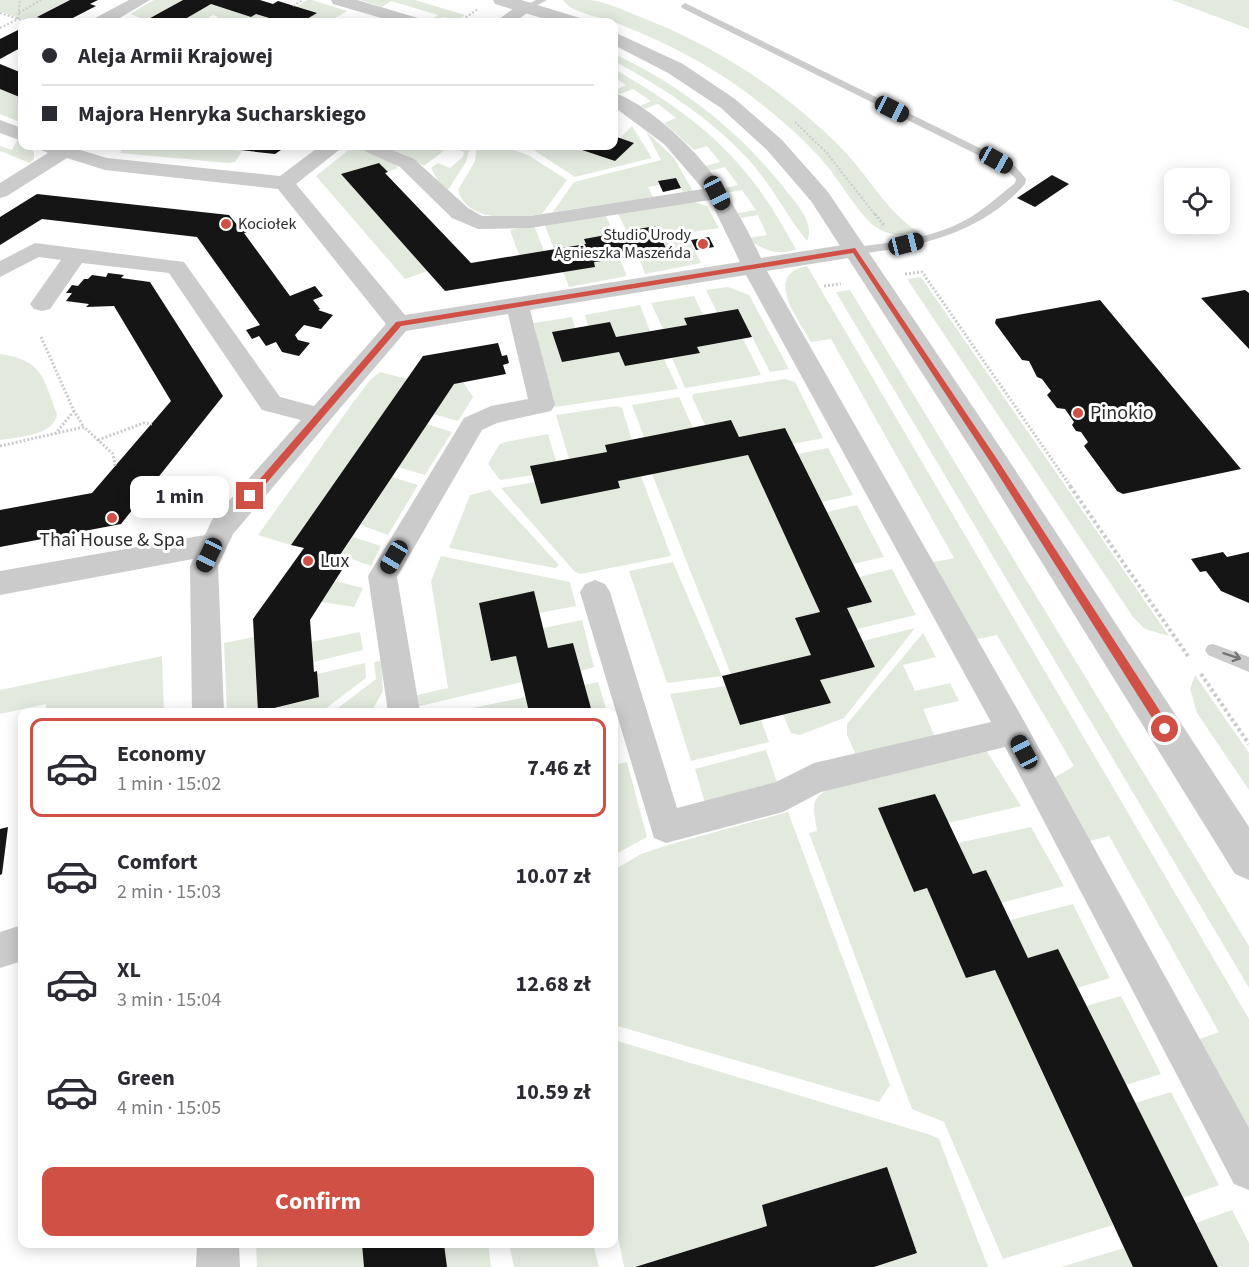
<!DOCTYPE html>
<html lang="en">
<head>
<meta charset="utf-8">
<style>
  body { margin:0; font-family:"Source Sans 3",sans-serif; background:#f2f2f3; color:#2b2b33; height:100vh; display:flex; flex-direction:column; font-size:22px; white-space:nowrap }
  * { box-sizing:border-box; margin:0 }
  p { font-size:20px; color:#7c7c81 }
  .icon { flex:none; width:33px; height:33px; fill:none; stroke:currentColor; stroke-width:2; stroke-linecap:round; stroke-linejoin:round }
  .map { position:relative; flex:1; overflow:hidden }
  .drawer { position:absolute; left:18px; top:708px; width:600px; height:540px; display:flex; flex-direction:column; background:#fff; border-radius:12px; box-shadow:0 3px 15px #0003 }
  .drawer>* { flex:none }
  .banner { position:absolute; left:18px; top:18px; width:600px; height:132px; border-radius:12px; box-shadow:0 3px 15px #0003; display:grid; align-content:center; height:132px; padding:0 24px; background:#fff }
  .controls { position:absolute; left:1164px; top:168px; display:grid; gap:12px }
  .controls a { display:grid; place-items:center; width:66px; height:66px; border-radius:12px; background:#fff; box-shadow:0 3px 15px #0003; font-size:30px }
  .end { position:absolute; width:27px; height:27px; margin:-14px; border:8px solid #d15045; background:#fff; box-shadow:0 0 0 3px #fff }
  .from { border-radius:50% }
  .bubble { position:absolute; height:42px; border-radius:12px; background:#fff; box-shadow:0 3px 15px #0003; font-size:20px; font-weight:700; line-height:42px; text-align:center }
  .car { position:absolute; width:18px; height:36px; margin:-18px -9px; border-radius:8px; box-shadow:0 0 4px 2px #0007; background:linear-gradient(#222 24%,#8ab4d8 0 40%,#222 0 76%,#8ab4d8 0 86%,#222 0) }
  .banner b { display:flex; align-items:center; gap:21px; height:57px; font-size:22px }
  .banner b+b { border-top:2px solid #e1e1e2 }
  .banner i { width:15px; height:15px; background:#2b2b33 }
  ul { padding:10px 0 0; list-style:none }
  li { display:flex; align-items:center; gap:18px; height:99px; margin:0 12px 9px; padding:0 12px; border:3px solid transparent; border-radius:12px }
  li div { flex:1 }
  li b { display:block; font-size:22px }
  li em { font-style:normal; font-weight:700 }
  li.on { border-color:#d15045 }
  li>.icon { width:54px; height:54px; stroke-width:1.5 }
  .action { display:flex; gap:12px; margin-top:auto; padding:12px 24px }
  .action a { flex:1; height:69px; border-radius:12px; background:#d15045; color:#fff; font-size:24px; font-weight:700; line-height:69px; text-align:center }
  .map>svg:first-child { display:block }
  .green { fill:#e2eade }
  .building { fill:#151515 }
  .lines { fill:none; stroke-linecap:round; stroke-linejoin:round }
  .path-far2 { stroke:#cbcbcb; stroke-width:2; stroke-dasharray:2 2; stroke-linecap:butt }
  .path-far1 { stroke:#cbcbcb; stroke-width:3; stroke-dasharray:2 2; stroke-linecap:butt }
  .path { stroke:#cbcbcb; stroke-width:4; stroke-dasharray:3 3; stroke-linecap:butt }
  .service { fill:#cbcbcb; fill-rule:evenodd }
  .minor { fill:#cbcbcb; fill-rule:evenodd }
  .tertiary { fill:#cbcbcb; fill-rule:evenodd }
  .oneway { stroke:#757575 }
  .route { fill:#d15045 }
  .poi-dot { fill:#d15045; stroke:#fff; stroke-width:2 }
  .labels { text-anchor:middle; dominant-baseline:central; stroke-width:6; stroke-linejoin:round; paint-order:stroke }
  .far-poi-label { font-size:16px; fill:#2e2e2e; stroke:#fff; text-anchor:start }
  .poi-label { font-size:20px; fill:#2e2e2e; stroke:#fff; text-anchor:start }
</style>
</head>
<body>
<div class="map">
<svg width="1249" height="1267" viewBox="0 0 1249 1267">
  <rect width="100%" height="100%" fill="#fff"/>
  <path class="green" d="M0,0h70l-32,16 15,6h-22l-31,-10z
    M154,0h29l-36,20 -17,-6z
    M307,0h5l35,11c-14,9 -22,14 -40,8l9,-6 -20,-6z
    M360,0h55l50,15 -8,6 -13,-4 -9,5 -5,-1 8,-6 -47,-14 -9,6z
    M563,0c9,0 18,0 27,0 16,2 33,10 48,16 79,30 149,76 208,137 21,22 48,68 74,79 -15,5 -31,4 -44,-5 -15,-9 -36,-46 -49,-61 -18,-22 -41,-42 -63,-60 -45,-37 -101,-66 -156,-86 -14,-4 -37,-8 -45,-20z
    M1172,0h77v29z
    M211,4l40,13 5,-3 11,4 -7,4h-43l1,-5 -5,-2 -4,2 -1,5h-28z
    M614,54c69,32 128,79 174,139 11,14 27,31 19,48 -21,-26 -36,-57 -59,-82 -38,-41 -86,-72 -134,-98z
    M614,69c51,29 101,63 137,110 18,22 31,46 45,70 -16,7 -35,2 -47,-11l18,-3 -9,-20 -17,3 -3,-5 18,-3 -14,-20 -16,3 -4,-4 16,-4 -13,-18 -16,4 -4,-5 15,-4 -13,-16 -13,4 -30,-27 12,-5 -18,-14 -14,5 -4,-3 11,-5 -18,-12 -13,5 -6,-3 12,-6 -12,-8z
    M0,89l22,9v25l-22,-9z
    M632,126l20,32 -77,19 -40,-26 4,-5h30l46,15 19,-18 -14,-5z
    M646,131l28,27 20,35 -10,1 -8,-16 -18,3 1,4 -11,2 5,10 -100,15 21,-30 87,-22z
    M17,140l5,2v4h6l6,6v7l-4,4 -30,-12v-5l12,4z
    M125,146h61l56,5 -7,11 -6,1 -109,-10z
    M383,146h67l-26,20 -20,-12z
    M457,146h13l-4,16 -18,28 -8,-6 -9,-16 7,-5 12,5 13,-11 1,-5 -10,-4z
    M477,146h25l26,9 39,25 -25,34c-26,5 -75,9 -84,-24l17,-29z
    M356,148l36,13 6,7 -11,4 -8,-9 -37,12 86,96 -23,8 -89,-103 34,-27z
    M691,201l16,5 12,22 -33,5 15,30 -56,11 -7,-19 30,-4 -13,-25 -28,6 -10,-20z
    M605,214l9,20 -29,5 1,5 -32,5 -10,-26z
    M534,225l10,26 -25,4 -9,-25z
    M619,258l8,18 -58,11 -6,-15 32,-5 -1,-5z
    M807,266l442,753v118l-55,-96 25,-9 -110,-196 -23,6 -34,-63 22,-13 -77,-131 -23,5 -44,-77 24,-5 -123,-219 -20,3c-12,-22 -49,-67 -4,-76z
    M921,277l248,359 -24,-7 -12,-12 -226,-338z
    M728,287l21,8 40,74 -19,3 -32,-63 -21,3 -11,-22z
    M850,290l399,656v42l-413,-696z
    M694,296l9,19 -19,3 3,7 -24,4 -12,-26z
    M640,305l10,26 -34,6 -6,-15 -22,4 -3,-11z
    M572,317l3,11 44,24 6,14 39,-7 14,30 -123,18 -13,-41 -8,-43z
    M743,339l18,36 -76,13 -13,-30 28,-5 -3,-6z
    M0,354c43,6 43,24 57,60 -3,22 -39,23 -57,26z
    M380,372l27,7 -116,166 -33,-10 94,-131 18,-24z
    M785,379l10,3 28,56 -30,6 -8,-16 -46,9 -34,-12 -13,-28 1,-3z
    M463,382l10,15 -15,24 -25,-7 21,-30z
    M679,397l14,31 -49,9 -12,-32z
    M617,406l5,2 10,32 -27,5 2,7 -38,7 -13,-44z
    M427,424l25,8 -27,43 -27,-8z
    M548,434l8,27 -23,14 -33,5 -12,-16 11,-19 6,-3z
    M828,448l25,47 -31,7 -24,-48z
    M748,455l72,157 -25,6 16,37 -80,19 -79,-200z
    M641,476l30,80 -91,18 -5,-2 -74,-84 34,-6 85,6 -2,-7z
    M392,477l26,8 -30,50 -27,-10z
    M490,490l69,75 -4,3 -106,-20 21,-53z
    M857,505l27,52 -31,7 -26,-52z
    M353,537l28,9 -10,20 -30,-11z
    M441,556l129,26 6,24 -37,7 -5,-21 -55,11 12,57 25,-4 6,26 -106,25 -3,-11 35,-8 -17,-107z
    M673,562l49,114 -55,7 -38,-112z
    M892,569l24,46 -59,14 -10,-21 12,-31z
    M335,581l28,7 -9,19 -33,-5z
    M582,620l12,47 -13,4 -8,-28 -25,5 -5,-20z
    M915,628l-71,90 -44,17 -9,-2 -8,-18 48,-12 -11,-23 55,-13 -12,-26z
    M360,632l3,18 -50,12 -2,-20z
    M923,633l13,24 -33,8 12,26 35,-8 9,18 -36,8 12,28 -79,18 -9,-20v-11z
    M254,637l4,75h-31l-3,-69z
    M162,656l2,56h-118v-8l-46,10v-24z
    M381,661l2,30 -12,21h-38l43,-33 -2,-17z
    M365,663l1,15 -45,34h-59l57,-15 -2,-23z
    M1195,675l54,78v37l-52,-77 -7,-24z
    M598,682l9,30h-15l-8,-27z
    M726,686l14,39 21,-5 8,22 -78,19 -21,-67z
    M526,697l3,15h-76z
    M766,750l11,32 -72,21 -10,-34z
    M986,750l35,56 -73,17 -13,-29 -56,14 36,84 12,-4 39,90 29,-8 118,255 -110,34 -59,-137 -32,-13 -103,-276 8,-2c-4,-27 -8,-31 17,-46z
    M627,762l20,75 -33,18v-90z
    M788,812l102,273 -11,17 -265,-77v-155l27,-16 27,-9z
    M1031,827l33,59 -63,17 -15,-33 -13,4 -15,-31z
    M1073,904l37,74 -33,10 -49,-30 -18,-38z
    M1121,996l40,78 -35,11 -40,-79z
    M614,1040l317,95 8,4 49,128h-113l42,-14 -30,-85 -125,37 5,21 -133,41h-10l-10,-50z
    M1171,1092l48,93 -36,13 -48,-95z
    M1232,1210l17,33v24h-31l-22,-44z
    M256,1244h106l2,23h-107z
    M444,1244h44l3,23h-44z
    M509,1244h84l6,23h-85z
    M1124,1248l9,19h-72z"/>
  <path class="building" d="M70,0h28l-8,4 6,2 -31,16h-12l-16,-5z
    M183,0h77l13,4 5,-3 39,12 -10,6 8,3h-33l-26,-8 -5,3 -40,-13 -31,18h-37z
    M18,30l4,2v15l-22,12v-20z
    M0,64l22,9v25l-22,-9z
    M614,136l20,7 -19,18 -45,-15h44z
    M204,146h83l-12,8z
    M379,163l9,9 -3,1 86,90 115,-19 -2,-5 71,-13 13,26 -74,10 1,5 -150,24 -104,-117z
    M1052,175l17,9 -34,23 -18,-9z
    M676,178l5,10 -18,4 -5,-11z
    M37,194l192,21 9,11 5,-1 4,7 -3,1 46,63 25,-10 8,10 -10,4 7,9 -2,1 15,5 -12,14 -17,-4 -9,10 3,5 12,3 -11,13 -17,-4 -6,-10 -10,4 -7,-10 -7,3 -6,-9 14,-5 -63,-88 -155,-18 -42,26v-28z
    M709,237l5,10 -18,3 -5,-10z
    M108,273l16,2 -3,3 29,4 73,114 -102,128 -121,23v-37l92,-17 79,-92 -57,-95 -28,1 3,-3 -23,-3 6,-8h-6l6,-8 6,1 6,-7h4l4,-4 14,2z
    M1245,290l4,3v56l-48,-51z
    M1100,300l141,169 -118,25 -6,-3 -33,-45 4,-4 -7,-10 -5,-1 -4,-6 2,-3 -9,-13 -8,-1 -10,-13 4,-4 -9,-12 -5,-2 -8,-16 -7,-1 -27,-37 1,-4z
    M738,309l14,28 -55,10 3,6 -75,13 -6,-14 -57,10 -10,-30 58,-10 6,15 71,-12 -3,-7z
    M498,343l4,13 5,-1 2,8 -6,2 3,9 -52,10 -116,174 9,4 -37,58 4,52 3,-1 2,26 -61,15 -5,-93 51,-71 -13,-3 132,-189z
    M731,420l8,17 46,-9 87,174 -25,6 28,59 -55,13 11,23 -91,22 -18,-49 89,-21 -16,-37 25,-6 -72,-157 -130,26 2,7 -79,16 -11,-38 77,-14 -2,-7z
    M1223,552l4,5 22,-5v51l-28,-12 -15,-20 -6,1 -9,-13z
    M534,591l14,57 25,-5 19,69h-63l-13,-56 -25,5 -12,-58z
    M935,794l38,80 13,-4 42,88 30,-9 160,318h-85l-138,-297 -29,8 -39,-90 -13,4 -36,-84z
    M8,827l-6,47 -2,1v-46z
    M887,1167l30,86 -43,14h-239l132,-41 -5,-21z
    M362,1244h82l3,23h-83z"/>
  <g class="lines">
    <path class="path-far2" d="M293,6l10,-6
      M0,13l28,9
      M19,13l22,-13
      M213,22l1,-4
      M265,22l6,-3
      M459,22l19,-13
      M0,28l18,-9 2,-19
      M795,122l31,30 50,64"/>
    <path class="path-far1" d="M875,214l9,11
      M905,274l17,-2 149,215
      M824,286l17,-2
      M41,337l33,74 10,16
      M55,434l19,-23
      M98,440l46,-17 8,1
      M0,446l84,-19 29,27 2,12"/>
    <path class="path" d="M1070,486l118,170
      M1201,674l48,70"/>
    <path class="service" d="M536,0h11l-17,9 -7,-2z
      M685,3l315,155 16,9 10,12 -1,5c-35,40 -85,58 -137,66 -11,1 -25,5 -37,2v-4l4,-1c40,-5 81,-9 116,-30 16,-10 30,-23 44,-34l1,-4 -8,-8 -16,-9 -310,-154 -1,-2z
      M1213,644l36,13v15l-41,-17 -3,-5 3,-5z"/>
    <path class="minor" d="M129,0h21l-37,22h-21l3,-4z
      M331,0h26l61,18 3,4h-26l-62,-18z
      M527,2l6,1 2,4 -20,15h-20l26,-19z
      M614,93c14,4 28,14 40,23 53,41 79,83 107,142l94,-15 8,2 3,5 -3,5 -8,2 -88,14 257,450 225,407v62l-15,-6 -229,-437 -184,45 -38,20 -117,31 -12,-5 -74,-246 5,-8 10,-4 10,4 5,8 67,216 99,-26 38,-19 177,-41 -245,-447 -216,35 25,95 -4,6 -54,12 -15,7 -85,147 23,135h-32l-20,-136 96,-158 27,-12 37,-7 -20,-85 -102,17 -173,203 -15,32 6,146h-32l-2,-146 3,-7 -193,36v-24l205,-36 7,-15 89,-100 -39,-10 -93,-137 -87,-10 -32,46 -8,2 -8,-2 -4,-5 31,-44 -22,-3 -39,20v-16l35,-18 149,19 96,135 34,9 72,-82 -108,-135 -173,-19 -38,-12 -60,38 -7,2v-15l48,-30 -7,-3 -3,-4h29l40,12 173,18 40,-30h22l-3,4 -43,34 109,131 335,-53 -30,-62 -180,28 -52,1 -26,-11 -52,-51 -38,-17 -3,-4h25l30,13 54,49 14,8h48l173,-27 -39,-45 -50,-37z
      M0,120l22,8v13l-22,-8z
      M22,925v36l-22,7v-36z
      M197,1244h42l1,23h-44z"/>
    <path class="tertiary" d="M493,0h28l59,18 2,4h-27l-60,-18z
      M614,32l69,32 52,35 47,41 46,52 176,261 245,374v53l-14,-6 -251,-405 -173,-268 -44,-51 -46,-42 -53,-35 -54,-28z"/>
  </g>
  <defs><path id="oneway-shaft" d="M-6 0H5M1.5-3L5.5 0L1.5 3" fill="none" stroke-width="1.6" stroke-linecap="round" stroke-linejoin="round" transform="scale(1.5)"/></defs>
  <use class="oneway" href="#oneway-shaft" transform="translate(1232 656) rotate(18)"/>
  <path class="route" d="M855,248l142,211 172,266v7h-8l-170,-269 -138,-210 -452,73 -148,173h-6l-2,-3 151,-174z"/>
  <g class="poi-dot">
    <circle cx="226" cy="224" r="6"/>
    <circle cx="703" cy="244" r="6"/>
    <circle cx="1078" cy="413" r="6"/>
    <circle cx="112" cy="518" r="6"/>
    <circle cx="308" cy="561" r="6"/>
  </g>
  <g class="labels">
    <g class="far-poi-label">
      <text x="238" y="224">Kociołek</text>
      <text x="691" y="235" text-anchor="end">Studio Urody<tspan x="691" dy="18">Agnieszka Maszeńda</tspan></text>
    </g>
    <g class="poi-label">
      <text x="1090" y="413">Pinokio</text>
      <text x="112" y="540" text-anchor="middle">Thai House &amp; Spa</text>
      <text x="320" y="561">Lux</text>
    </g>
  </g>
</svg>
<div class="controls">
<a><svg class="icon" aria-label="locate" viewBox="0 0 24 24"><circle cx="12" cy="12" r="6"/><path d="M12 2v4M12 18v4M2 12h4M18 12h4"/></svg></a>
</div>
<i class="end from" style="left:1165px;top:729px"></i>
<i class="end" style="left:250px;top:496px"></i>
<div class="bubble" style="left:130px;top:476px;width:99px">1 min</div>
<i class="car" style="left:892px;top:109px;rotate:117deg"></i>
<i class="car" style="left:996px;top:160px;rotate:119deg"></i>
<i class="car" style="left:717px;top:193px;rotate:153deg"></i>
<i class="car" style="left:906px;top:244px;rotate:76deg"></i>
<i class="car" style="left:209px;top:555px;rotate:205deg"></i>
<i class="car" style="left:394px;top:557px;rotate:211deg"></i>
<i class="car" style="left:1024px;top:752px;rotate:332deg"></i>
<div class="banner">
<b><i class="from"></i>Aleja Armii Krajowej</b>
<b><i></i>Majora Henryka Sucharskiego</b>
</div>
<section class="drawer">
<ul>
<li class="on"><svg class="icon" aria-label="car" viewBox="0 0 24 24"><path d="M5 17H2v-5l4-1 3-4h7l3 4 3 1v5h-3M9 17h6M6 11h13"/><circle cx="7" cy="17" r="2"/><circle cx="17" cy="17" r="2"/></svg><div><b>Economy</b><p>1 min · 15:02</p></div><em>7.46 zł</em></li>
<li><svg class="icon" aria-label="car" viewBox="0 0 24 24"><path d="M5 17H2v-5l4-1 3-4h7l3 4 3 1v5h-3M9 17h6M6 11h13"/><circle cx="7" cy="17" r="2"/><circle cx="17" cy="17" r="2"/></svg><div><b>Comfort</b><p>2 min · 15:03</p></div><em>10.07 zł</em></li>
<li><svg class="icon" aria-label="car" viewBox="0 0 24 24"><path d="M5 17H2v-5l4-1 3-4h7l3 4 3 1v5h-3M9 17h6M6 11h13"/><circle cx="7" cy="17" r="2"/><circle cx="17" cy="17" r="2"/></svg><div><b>XL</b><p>3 min · 15:04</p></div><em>12.68 zł</em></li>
<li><svg class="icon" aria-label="car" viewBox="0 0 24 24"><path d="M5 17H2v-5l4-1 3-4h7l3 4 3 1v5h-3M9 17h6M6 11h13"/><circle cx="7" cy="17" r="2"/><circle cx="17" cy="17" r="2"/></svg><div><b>Green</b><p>4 min · 15:05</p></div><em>10.59 zł</em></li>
</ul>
<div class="action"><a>Confirm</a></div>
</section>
</div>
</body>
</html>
